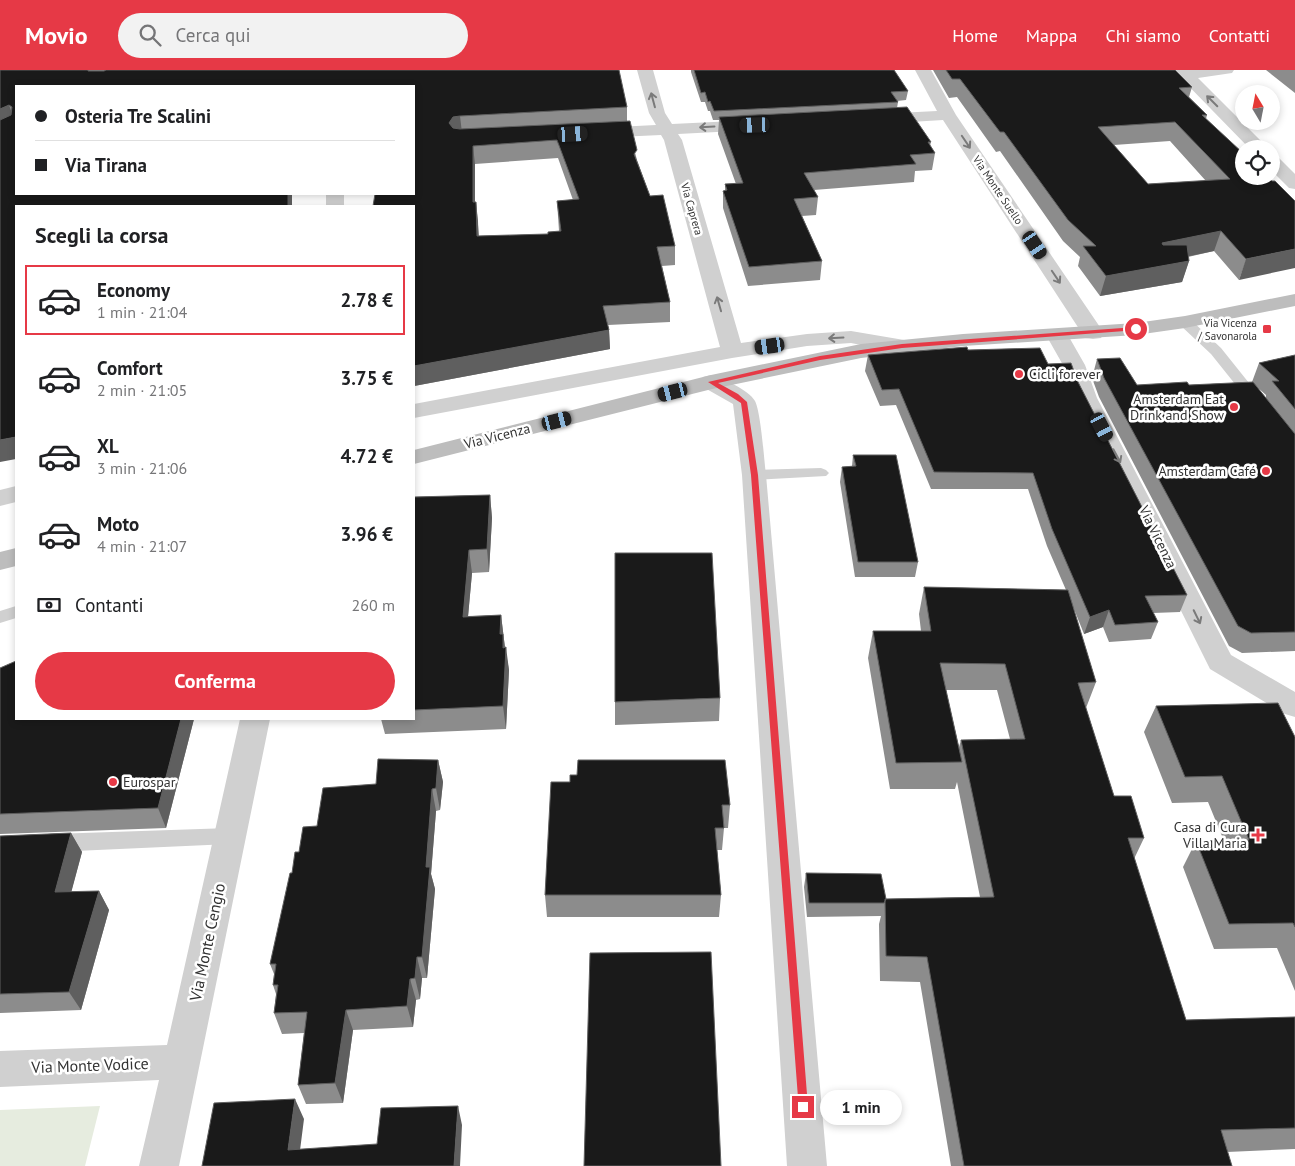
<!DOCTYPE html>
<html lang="it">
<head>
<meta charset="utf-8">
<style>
  body { margin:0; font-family:"PT Sans",sans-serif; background:#f2f2f2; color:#202124; height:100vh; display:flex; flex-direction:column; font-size:19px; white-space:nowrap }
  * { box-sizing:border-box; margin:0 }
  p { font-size:16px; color:#757577 }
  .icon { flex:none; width:28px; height:28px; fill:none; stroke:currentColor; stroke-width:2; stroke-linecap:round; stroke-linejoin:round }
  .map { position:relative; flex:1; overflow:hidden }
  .panel { position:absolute; left:15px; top:135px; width:400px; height:515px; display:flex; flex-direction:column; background:#fff; border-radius:0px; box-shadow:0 2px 8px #0003 }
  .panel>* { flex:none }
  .banner { position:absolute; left:15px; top:15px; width:400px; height:110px; border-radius:0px; box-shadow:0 2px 8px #0003; display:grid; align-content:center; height:110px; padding:0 20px; background:#fff }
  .needle { width:32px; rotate:350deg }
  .buttons { position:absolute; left:1235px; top:15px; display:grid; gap:10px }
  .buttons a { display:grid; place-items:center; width:45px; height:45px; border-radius:50%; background:#fff; box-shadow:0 2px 8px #0003; font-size:25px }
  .end { position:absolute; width:22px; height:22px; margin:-11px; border:6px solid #e63946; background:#fff; box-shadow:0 0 0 2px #fff }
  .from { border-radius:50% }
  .bubble { position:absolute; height:35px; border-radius:18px; background:#fff; box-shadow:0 2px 8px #0003; font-size:16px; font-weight:600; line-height:35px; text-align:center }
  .car { position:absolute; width:15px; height:30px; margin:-15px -8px; border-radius:6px; box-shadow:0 0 4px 1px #0007; background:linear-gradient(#222 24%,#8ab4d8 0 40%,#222 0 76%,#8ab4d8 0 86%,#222 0) }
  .banner b { display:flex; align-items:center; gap:18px; height:48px; font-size:19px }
  .banner b+b { border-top:1px solid #e0e0e0 }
  .banner i { width:12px; height:12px; background:#202124 }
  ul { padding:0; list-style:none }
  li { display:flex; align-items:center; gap:15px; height:70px; margin:0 10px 8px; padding:0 10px; border:2px solid transparent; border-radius:0px }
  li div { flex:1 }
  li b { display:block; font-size:19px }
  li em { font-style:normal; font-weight:600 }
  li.selected { border-color:#e63946 }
  li>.icon { width:45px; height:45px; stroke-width:1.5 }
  h2 { padding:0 20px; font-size:22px; line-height:60px }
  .pay { display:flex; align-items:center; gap:12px; height:55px; padding:0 20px; font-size:19px }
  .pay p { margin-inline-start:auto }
  .action { display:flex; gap:10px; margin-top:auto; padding:10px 20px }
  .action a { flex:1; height:58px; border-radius:30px; background:#e63946; color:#fff; font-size:20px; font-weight:600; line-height:58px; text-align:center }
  header { display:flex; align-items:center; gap:30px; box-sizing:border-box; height:70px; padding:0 25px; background:#e63946; color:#fff }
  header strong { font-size:24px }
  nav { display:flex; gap:28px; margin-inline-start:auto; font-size:18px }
  .search { width:350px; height:45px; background:#f2f2f2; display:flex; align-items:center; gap:12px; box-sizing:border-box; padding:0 18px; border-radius:28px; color:#757577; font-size:19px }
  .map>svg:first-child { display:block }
  .green { fill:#e6ecdf }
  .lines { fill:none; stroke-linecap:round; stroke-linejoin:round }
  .service { fill:#d0d0d0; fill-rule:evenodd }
  .minor { fill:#d0d0d0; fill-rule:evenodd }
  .secondary { fill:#bdbdbd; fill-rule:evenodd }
  .wall { fill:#8c8c8c; fill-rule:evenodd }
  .shaded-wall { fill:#5f5f5f }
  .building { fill:#1a1a1a; stroke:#5f5f5f; fill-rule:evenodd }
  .oneway { stroke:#7a7a7a }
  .route { fill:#e63946 }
  .poi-dot { fill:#e63946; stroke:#fff; stroke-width:2 }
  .labels { text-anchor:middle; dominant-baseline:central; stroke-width:5; stroke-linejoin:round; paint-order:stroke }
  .far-street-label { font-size:11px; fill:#333; stroke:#fff }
  .far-poi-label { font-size:11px; fill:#333; stroke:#fff; text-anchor:end }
  .poi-label { font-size:14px; fill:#333; stroke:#fff; text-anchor:end }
  .street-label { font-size:14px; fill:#333; stroke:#fff }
  .near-street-label { font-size:16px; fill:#333; stroke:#fff }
</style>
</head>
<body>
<header>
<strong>Movio</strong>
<div class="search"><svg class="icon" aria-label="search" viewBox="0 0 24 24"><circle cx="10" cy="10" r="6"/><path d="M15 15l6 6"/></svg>Cerca qui</div>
<nav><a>Home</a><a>Mappa</a><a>Chi siamo</a><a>Contatti</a></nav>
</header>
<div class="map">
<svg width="1295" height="1096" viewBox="0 0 1295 1096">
  <rect width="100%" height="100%" fill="#fff"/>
  <path class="green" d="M100,1036l-15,60h-85v-56z"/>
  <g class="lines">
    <path class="service" d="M1185,248l5,1 31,29 40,50 2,3 -2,3h-10l-40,-50 -31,-29 -2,-3 2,-3z
      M821,398l5,2 3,3 -3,3 -72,4 -6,-2 -2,-3 2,-3 6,-2z
      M16,536v12l-16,5v-12z
      M230,758l7,2 3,6 -3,6 -7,2 -177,8 -7,-3 -3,-6 3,-6 7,-3z"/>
    <path class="minor" d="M637,0h16l12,43 7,11 83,-4 6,1 3,4 -3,4 -6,1 -77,4 4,6 59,203 66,-9 44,-3 59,10 3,5 -3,5 -8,2 -51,-10 -44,3 -75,12 -318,60v-14l306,-57 -56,-207 -3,-5 -65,3 -6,-1 -3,-4 3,-4 6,-1 60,-3 -7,-12z
      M915,0h16l25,45 148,218 -3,5 -8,1 -8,-1 -142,-218 -65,4 -6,-1 -2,-4 2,-4 6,-1 59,-3z
      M1173,0h61l-2,3 -34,5 71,71h-19z
      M1271,85l6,1 18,18v15l-6,-1 -18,-18z
      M326,124h18v12h-18z
      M1057,259l8,1 20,35 12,33 134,257 64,37v25l-10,-3 -75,-45 -135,-271 -12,-33 -17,-30 3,-5z
      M711,305c11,3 38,15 44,26 6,12 9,58 11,74l61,691h-40l-45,-691 -9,-71 -30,-17 -3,-5 3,-5z
      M16,416v16l-16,4v-16z
      M240,649h30l-91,447h-40l20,-86 -159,7v-36l167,-6z"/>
    <path class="secondary" d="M1295,224v12l-110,22 -49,7 -173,11 -102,12 -149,31 -298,75v-14l297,-75 150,-31 102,-10 173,-11 49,-7z
      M16,478v18l-16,4v-18z"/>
  </g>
  <path class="wall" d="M0,0h332l295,37v14l10,39 13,36 25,50v19l-13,1 8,36v20l-62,3 1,5 1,19 -196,37v-300l-398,108h276v12h-276zM558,88l15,42 -16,1 2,30 -11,3 -69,2 -3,-34h-1v-38z
    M691,0h203l14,21 -2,9 -9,1 1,1 -1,6 34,34 -1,4 5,7 -3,17 -17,1 -1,11 -100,8 4,7 -2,18 -14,1 20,45 -2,19 -72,6 -25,-78v-17h2v-7h11l-18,-50 1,-14h-6l-3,-9h-2l-3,-9h-4l-10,-30z
    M933,0h242l17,17 -3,10 18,18 -1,4 66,62h3l-36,99 -25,-29 -26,6 1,4 -7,21 -82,14 -22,-30 2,-9 -17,-16 -63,-90 -4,1 -39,-55 -8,1zM1170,71l36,40 -58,3 -34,-39z
    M1266,0h29v23z
    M968,280l80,14 30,18 109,213 -7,17 -27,1 5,9 -7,17 -42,3 -6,-15 -19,7 -12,-30 24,78 -10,26 28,88 30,42 -10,21 52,161 109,-3v132l-68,3 5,14h-281l-31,-184 -40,-1 -1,-57 2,-8 -74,1 -3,-30 2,-14 80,26 94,-2 -23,-115 -2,7h-65l-22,-131 5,-27h48l-2,-17 5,-27 142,3 -19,-44 -19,-57h-97l-35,-84 -16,1 -15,-35 3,-16zM946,620h51l13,49 -49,1 -2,7z
    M1295,285v296l-53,2 -13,-7 -130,-249 -7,-19 5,-19 40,26h52l63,-3 7,-19zM1257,317l9,8v3z
    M853,385l65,107 -3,15h-60l-15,-95 2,-15 10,-1z
    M490,425l2,23 -3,54 -17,1 -4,43 33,-1 4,33 4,22 -3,59 -121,5 -4,-15h33v-222z
    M0,598l16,51h178l-28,109 -166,6z
    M720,628l-1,23 -104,4v-23z
    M1156,636l139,31v254l-18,-43 -63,1 -31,-82 13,-26h28l-16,-39 -36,1 -28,-71z
    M438,690l5,22 -3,28 -4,1 -5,63 4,15 -8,89h-5l-2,21 -4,1 -3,27 -60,3 -10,73 -37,1 -8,-19 6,-52 -22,1 -8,-21 2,-19 -3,-9 1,-11 -4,-10 22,-91 7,-21 18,-26 59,-42z
    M570,712l160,23 -2,23h-4l-2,22h-5l4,45 -2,22h-172l-2,-22z
    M71,763l11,19 -11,40 28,-1 10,19 -28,100 -81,3v-177z"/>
  <path class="shaded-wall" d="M9,35l6,17 -15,7v-20z
    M460,46l2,17 -8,2 -5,-12 4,-6z
    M473,76l2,18v57l-2,-19z
    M288,124h4v12h-4z
    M476,132l2,19 1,33 -2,-18z
    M1221,161l-7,20 -58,12 6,-20z
    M1295,179v19l-56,12 7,-21z
    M1189,191l-7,21 -82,14 6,-20z
    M609,260l1,19 -196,37v-20z
    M16,367v22l-16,3v-22z
    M490,425l2,23 -3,54 -2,-23z
    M469,480l3,23 -6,66 -3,-22z
    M1109,540l-6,17 -19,7 6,-17z
    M501,545l5,41v-9l3,23 -3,59 -3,-23 -3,-72z
    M181,649h13l-28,109 -8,-20z
    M438,690l5,22 -3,28 -4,-22z
    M432,719l4,22 -5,63 4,15 -8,89 -5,-21 4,-90z
    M71,763l11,19 -16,60 -11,-20z
    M99,821l10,19 -28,100 -12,-18z
    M417,887l5,21 -2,21 -5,-21z
    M410,909l6,21 -3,27 -6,-21z
    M346,940l7,20 -10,73 -8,-20z
    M295,1029l9,20 -6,47 -10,-16z
    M458,1036l4,19 -2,41h-6z"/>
  <path class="building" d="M0,0h88v1h16l2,-1h513l8,37 -167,9 -7,1 -4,6 4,5 7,1 170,-8 7,29 -3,4 16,42 13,-1 12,51 -18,1 13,55 -67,4 6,24 -195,36v-160h-41l2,-12h39v-108h-398v108h272v12h-272v231l-16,3v-320l11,-5 1,-8 -3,-2 -9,4zM557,70l22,59 -22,2 4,30 -13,1v2l-71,2 -1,-34h-3v-56z
    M694,0h200l14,21 -17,1 7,10 -184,9 -4,-10 -2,1 -3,-10 -4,1z
    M946,0h229l17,17 -13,1 28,27h-5l42,39v22h23l5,5h3l20,20v48l-49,10 -25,-28 -59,12 1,2h24l2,16 -83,15 -23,-30h13l-28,-26 -64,-88h-4l-40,-53h-8zM1175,52l55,57 -82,5 -50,-57z
    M907,37l24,35h-3l7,11 -25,2 6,9 -112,9 14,24 -24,2 28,62 -73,6 -26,-76 4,-1 -2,-6 18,-1 -24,-66z
    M967,277l1,3 72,-2 8,16 23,-1 7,19 109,213 -42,1 13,26 -43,3 -6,-15 -19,7 -38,-88 -19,-56 -99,-1 -35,-83 -17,1 -14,-35z
    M1295,285v54l-23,-28h7l-20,-18z
    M1120,288l17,27 50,-3 2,3 64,-3 42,52v198l-44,1 -13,-7 -134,-248 -7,-19z
    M853,385h43l22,107h-60l-16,-95 14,-1z
    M490,425l-3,54 -18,1 -6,67 38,-2 -1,19h3v14l3,-1 -3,59 -89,4v-213z
    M615,483h97l8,145 -105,4z
    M924,517l144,3 28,92 -18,1 36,113h17l13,42h-16l58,182 109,-3v111l-74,2 11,36h-268l-37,-209 -41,-1 -1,-57 109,-2 -33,-157 64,-1 -20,-75 -65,-1 22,99 -66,1 -23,-132h58z
    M16,591v58h165l-23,89 -158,6v-146z
    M1278,633l17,34v190l-2,-4 -64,1 -33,-83 53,-1 -27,-64 -37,1 -29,-71z
    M378,689l60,1 -2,28 -4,1 -6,78h4l-8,90h-5l-2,21 -5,1 -3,27 -61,4 -11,73 -37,2 9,-73 -33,1 4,-28h-5l3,-21h-6l20,-91h2l3,-21h4l4,-25 14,-1 6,-38 53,-4z
    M578,690h147l5,45h-8l2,23h-9l6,67h-176l6,-113h19v-7h7z
    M71,763l-16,59 44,-1 -30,101 -69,2v-158z
    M806,803l75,1 5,25 -2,4h-75z
    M711,882l10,214h-137l6,-213z
    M295,1029l-7,51 89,-6 4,-36 77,-2 -4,60h-252l12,-63z"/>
  <defs><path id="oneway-shaft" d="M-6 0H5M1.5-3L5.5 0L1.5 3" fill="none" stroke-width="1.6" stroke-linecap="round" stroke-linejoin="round" transform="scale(1.25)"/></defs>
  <g class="oneway">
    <use href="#oneway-shaft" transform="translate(653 30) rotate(-105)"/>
    <use href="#oneway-shaft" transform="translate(1212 31) rotate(-135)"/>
    <use href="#oneway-shaft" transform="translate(707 57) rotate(177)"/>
    <use href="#oneway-shaft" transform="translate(966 72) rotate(56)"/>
    <use href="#oneway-shaft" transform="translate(1056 207) rotate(56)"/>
    <use href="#oneway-shaft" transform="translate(719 234) rotate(-106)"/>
    <use href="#oneway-shaft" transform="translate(836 268) rotate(177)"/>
    <use href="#oneway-shaft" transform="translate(1117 386) rotate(62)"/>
    <use href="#oneway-shaft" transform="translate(1197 547) rotate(64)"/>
  </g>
  <path class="route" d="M1136,257h2v3l-236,18 -82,12 -102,23 20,11 9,8 11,73 50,632 -1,4 -4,1 -4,-1 -48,-636 -10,-72 -33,-21 112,-26 82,-12z"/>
  <g class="poi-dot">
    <rect x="1262" y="254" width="10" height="10" rx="2.5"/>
    <circle cx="1019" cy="304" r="5"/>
    <circle cx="1234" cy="337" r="5"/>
    <circle cx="1266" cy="401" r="5"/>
    <circle cx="113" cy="712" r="5"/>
    <path d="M1255.5 757.5h5v5h5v5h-5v5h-5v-5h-5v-5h5z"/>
  </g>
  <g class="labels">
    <g class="far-street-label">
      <text transform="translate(998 120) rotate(56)">Via Monte Suello</text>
      <text transform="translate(692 139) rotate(74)">Via Caprera</text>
    </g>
    <g class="far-poi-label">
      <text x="1257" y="253">Via Vicenza<tspan x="1257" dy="13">/ Savonarola</tspan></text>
    </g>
    <g class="poi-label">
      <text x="1029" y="304" text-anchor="start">Cicli forever</text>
      <text x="1224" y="329">Amsterdam Eat<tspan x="1224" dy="16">Drink and Show</tspan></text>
      <text x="1256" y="401">Amsterdam Café</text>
      <text x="123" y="712" text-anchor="start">Eurospar</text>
      <text x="1247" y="757">Casa di Cura<tspan x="1247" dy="16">Villa Maria</tspan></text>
    </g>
    <g class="street-label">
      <text transform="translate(497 366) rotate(-14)">Via Vicenza</text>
      <text transform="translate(1158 467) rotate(64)">Via Vicenza</text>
    </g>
    <g class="near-street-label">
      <text transform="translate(207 872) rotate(-78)">Via Monte Cengio</text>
      <text transform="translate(90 995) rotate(-2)">Via Monte Vodice</text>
    </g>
  </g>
</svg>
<div class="buttons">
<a><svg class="needle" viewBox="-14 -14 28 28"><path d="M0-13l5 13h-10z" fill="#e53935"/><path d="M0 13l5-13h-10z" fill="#757577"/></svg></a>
<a><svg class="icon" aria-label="locate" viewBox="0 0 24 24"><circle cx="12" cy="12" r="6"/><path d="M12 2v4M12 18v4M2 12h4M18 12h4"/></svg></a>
</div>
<i class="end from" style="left:1136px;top:259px"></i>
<i class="end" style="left:803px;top:1037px"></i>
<div class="bubble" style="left:820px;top:1020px;width:82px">1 min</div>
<i class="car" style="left:755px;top:55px;rotate:268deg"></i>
<i class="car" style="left:573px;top:64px;rotate:87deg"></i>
<i class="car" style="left:1035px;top:175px;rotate:146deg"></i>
<i class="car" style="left:770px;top:276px;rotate:262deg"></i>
<i class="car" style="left:673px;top:322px;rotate:256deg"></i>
<i class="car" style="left:557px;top:351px;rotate:76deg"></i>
<i class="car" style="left:1102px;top:357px;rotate:152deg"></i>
<div class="banner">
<b><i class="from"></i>Osteria Tre Scalini</b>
<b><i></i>Via Tirana</b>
</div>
<section class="panel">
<h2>Scegli la corsa</h2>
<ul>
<li class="selected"><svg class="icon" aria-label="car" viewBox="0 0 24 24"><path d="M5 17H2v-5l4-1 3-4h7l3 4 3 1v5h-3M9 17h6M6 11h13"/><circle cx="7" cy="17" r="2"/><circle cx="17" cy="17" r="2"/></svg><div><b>Economy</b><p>1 min · 21:04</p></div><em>2.78 €</em></li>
<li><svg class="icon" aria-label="car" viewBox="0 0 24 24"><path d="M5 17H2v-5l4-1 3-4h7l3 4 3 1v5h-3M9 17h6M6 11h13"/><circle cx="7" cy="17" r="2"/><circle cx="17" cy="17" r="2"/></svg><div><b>Comfort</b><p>2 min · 21:05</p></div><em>3.75 €</em></li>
<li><svg class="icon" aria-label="car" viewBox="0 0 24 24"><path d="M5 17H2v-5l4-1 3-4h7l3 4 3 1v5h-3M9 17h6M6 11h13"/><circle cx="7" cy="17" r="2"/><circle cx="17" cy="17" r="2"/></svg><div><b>XL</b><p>3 min · 21:06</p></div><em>4.72 €</em></li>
<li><svg class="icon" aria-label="car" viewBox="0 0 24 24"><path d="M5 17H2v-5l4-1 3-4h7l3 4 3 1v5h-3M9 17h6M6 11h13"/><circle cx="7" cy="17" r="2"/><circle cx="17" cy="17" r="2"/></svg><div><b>Moto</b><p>4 min · 21:07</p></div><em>3.96 €</em></li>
</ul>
<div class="pay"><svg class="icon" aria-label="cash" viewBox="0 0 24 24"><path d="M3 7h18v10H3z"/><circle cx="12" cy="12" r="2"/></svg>Contanti<p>260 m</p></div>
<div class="action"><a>Conferma</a></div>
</section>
</div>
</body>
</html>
